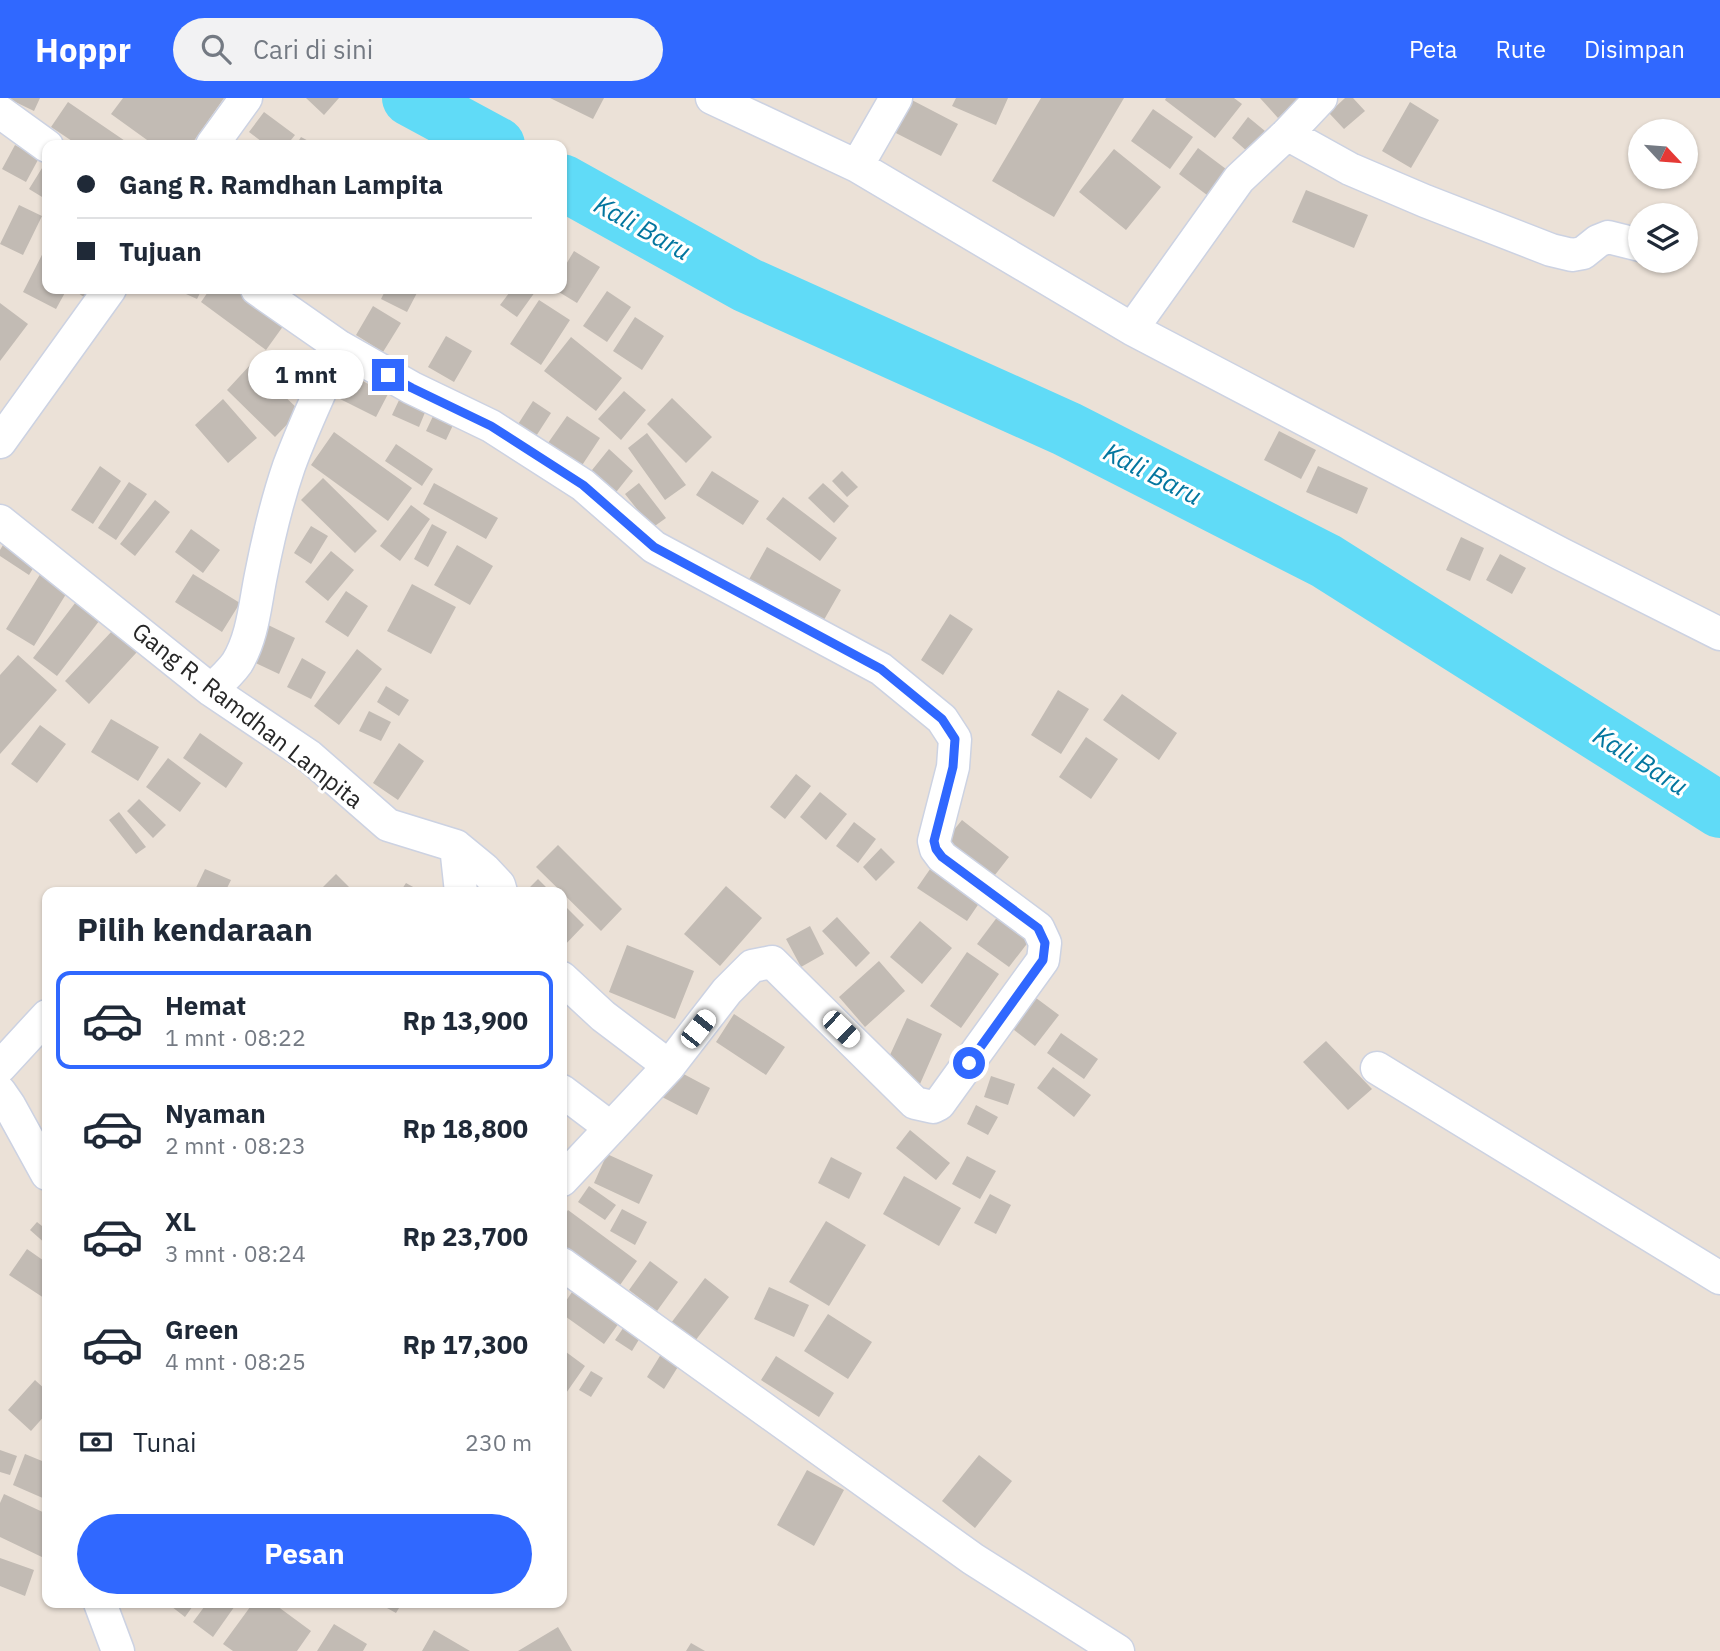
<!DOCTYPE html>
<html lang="id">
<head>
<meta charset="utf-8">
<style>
  body { margin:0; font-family:"IBM Plex Sans",sans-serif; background:#f2f2f3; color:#1f2937; height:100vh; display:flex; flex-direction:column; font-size:26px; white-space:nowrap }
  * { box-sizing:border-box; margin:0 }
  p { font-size:23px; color:#747a83 }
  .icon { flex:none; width:38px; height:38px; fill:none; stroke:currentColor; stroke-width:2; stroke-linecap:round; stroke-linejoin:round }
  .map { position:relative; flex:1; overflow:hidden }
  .side { position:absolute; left:42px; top:789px; width:525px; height:721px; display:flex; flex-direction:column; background:#fff; border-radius:14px; box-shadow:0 2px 5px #0004 }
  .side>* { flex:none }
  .top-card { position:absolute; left:42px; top:42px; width:525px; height:154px; border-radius:14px; box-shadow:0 2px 5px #0004; display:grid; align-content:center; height:154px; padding:0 35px; background:#fff }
  .needle { width:46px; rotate:116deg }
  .tools { position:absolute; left:1628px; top:21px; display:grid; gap:14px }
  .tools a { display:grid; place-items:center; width:70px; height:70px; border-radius:50%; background:#fff; box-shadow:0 2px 5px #0004; font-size:35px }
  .end { position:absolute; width:32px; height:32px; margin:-16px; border:9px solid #3068ff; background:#fff; box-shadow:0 0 0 4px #fff }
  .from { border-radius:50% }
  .bubble { position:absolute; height:49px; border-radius:24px; background:#fff; box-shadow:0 2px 5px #0004; font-size:23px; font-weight:700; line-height:49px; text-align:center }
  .car { position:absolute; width:21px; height:42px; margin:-21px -10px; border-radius:9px; box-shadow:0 0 5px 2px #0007; background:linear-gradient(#fff 24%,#345 0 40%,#fff 0 76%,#345 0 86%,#fff 0) }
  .top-card b { display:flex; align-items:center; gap:24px; height:66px; font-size:26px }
  .top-card b+b { border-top:2px solid #e0e1e3 }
  .top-card i { width:18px; height:18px; background:#1f2937 }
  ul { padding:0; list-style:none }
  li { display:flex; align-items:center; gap:21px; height:98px; margin:0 14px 10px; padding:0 21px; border:4px solid transparent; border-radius:14px }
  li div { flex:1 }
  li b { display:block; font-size:26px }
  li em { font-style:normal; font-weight:700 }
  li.selected { border-color:#3068ff }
  li>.icon { width:63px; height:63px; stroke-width:1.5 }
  h2 { padding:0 35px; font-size:32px; line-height:84px }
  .pay { display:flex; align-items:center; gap:18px; height:77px; padding:0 35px; font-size:26px }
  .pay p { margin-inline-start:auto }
  .cta { display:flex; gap:14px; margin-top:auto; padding:14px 35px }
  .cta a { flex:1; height:80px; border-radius:42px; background:#3068ff; color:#fff; font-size:28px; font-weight:700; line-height:80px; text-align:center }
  header { display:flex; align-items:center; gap:42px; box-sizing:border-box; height:98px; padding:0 35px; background:#3068ff; color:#fff }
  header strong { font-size:33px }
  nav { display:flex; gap:38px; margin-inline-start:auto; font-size:24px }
  .search { width:490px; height:63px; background:#f2f2f3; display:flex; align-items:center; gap:18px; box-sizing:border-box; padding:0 24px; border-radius:38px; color:#747a83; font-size:26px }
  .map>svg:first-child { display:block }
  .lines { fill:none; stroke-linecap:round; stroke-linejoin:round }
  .river { stroke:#60dbf7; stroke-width:56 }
  .building { fill:#c2bbb4 }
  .minor-casing { stroke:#ccd2e2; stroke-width:35 }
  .minor { stroke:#fff; stroke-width:32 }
  .route { stroke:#3068ff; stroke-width:9 }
  .labels { text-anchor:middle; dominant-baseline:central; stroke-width:6; stroke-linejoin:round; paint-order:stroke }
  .street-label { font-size:24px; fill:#272727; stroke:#fff }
  .water-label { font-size:26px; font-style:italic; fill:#03769f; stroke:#fff }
</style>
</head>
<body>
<header>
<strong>Hoppr</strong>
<div class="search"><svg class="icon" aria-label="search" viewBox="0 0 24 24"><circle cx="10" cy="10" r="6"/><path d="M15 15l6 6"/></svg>Cari di sini</div>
<nav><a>Peta</a><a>Rute</a><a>Disimpan</a></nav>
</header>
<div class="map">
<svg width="1720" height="1553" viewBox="0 0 1720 1553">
  <rect width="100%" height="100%" fill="#ebe1d7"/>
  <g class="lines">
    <path class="river" d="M410,0l87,47
      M562,84l185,103 320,144 259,132 394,249"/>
  </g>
  <path class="building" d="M7,0h33l-6,13z
    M123,0h101l-33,47h-37l-43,-31z
    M306,0h33l-15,17z
    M550,0h54l-11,21z
    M908,0l50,26 -17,32 -53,-27z
    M956,0h52l-12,27 -44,-19z
    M1041,0h83l-70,119 -62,-36z
    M1166,0h68l8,6 -27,34 -50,-38z
    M1260,0h40l-22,20z
    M1345,0h8l12,13 -21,18 -15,-16z
    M68,4l63,43h-53l-27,-18z
    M1410,4l29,18 -28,48 -29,-17z
    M1153,11l40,28 -23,32 -39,-28z
    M264,14l31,23 -8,10h-21l-17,-13z
    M1248,19l17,14 -17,21 -16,-14z
    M301,39l15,8h-20z
    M15,47l24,13 -13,24 -24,-13z
    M1198,50l32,24 -19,26 -32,-24z
    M1114,51l47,38 -35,43 -47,-38z
    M47,62v40l-18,-11z
    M1306,92l62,25 -14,33 -62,-26z
    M19,107l23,11 -19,39 -23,-11z
    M47,147v44h20l-11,20 -33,-17z
    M574,153l26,16 -23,36 -23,-14h8v-18z
    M72,191h27l-9,12z
    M175,191h27l-5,10z
    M210,191h39l40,29 -23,32 -65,-48z
    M386,191h33l-12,23 -26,-13z
    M512,191h18l5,3 -18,25 -17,-12z
    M607,193l24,16 -24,35 -24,-16z
    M539,202l31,20 -29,45 -31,-21z
    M0,205l28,21 -28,37z
    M373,208l28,17 -18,29 -27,-17z
    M635,219l29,19 -22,34 -29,-19z
    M446,238l26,15 -18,31 -26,-15z
    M571,239l51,41 -26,33 -52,-40z
    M251,266l49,47 -25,26 -48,-47z
    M347,275l41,21 -12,23 -40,-20z
    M624,293l22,19 -25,30 -23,-21z
    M400,300l26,12 -7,17 -27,-12z
    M672,300l40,39 -26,26 -39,-39z
    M223,301l34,39 -29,25 -33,-38z
    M533,303l18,12 -22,34 -18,-12z
    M434,316l20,9 -8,17 -20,-9z
    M567,318l33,22 -25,38 -34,-23z
    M1279,333l37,19 -15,29 -37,-19z
    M334,334l78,56 -24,33 -77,-56z
    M647,335l39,52 -21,15 -37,-52z
    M396,346l37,25 -11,17 -37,-25z
    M609,351l24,22 -20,25 -25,-21z
    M100,368l21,15 -28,43 -22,-14z
    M1318,368l50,22 -11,26 -51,-22z
    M712,373l47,30 -16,24 -47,-30z
    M842,373l16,16 -11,10 -15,-16z
    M323,380l54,53 -22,22 -54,-53z
    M129,384l18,12 -31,46 -18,-12z
    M434,385l64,35 -12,21 -63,-35z
    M639,385l27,35 -14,10 -27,-34z
    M823,385l26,23 -15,17 -26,-25z
    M783,399l54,41 -17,23 -54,-42z
    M155,402l15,12 -35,44 -15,-12z
    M411,407l19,14 -30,42 -20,-15z
    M432,426l15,8 -19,35 -14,-8z
    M311,428l17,10 -17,28 -17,-11z
    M191,431l29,21 -17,23 -28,-21z
    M1461,439l23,11 -14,33 -24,-11z
    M6,442l32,20 -9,15 -29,-19v-6z
    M457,447l36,21 -23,39 -36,-20z
    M767,449l74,43 -20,35 -74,-42z
    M331,453l23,19 -26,31 -23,-19z
    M1500,456l26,14 -14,26 -26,-14z
    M44,470l27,18 -37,60 -28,-17z
    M193,476l47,29 -18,29 -47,-30z
    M412,486l44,23 -25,47 -44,-23z
    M346,493l22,15 -20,31 -23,-15z
    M82,496l24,18 -49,64 -24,-18z
    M950,516l23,15 -30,46 -22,-15z
    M262,524l33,16 -16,36 -34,-16z
    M113,532l24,22 -48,52 -24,-23z
    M357,551l25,20 -43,56 -25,-19z
    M18,557l39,35 -57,64v-79z
    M302,560l24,14 -15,27 -24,-12z
    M386,588l23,14 -10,16 -22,-14z
    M1058,592l31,19 -28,45 -30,-19z
    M1122,596l55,39 -18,27 -56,-40z
    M369,613l22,11 -10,19 -22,-10z
    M111,621l48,28 -21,34 -47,-29z
    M40,627l26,19 -29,39 -26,-19z
    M200,635l43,30 -17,25 -43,-30z
    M1086,639l32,22 -27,40 -32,-22z
    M399,645l25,18 -26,39 -25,-17z
    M168,660l33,25 -21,29 -34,-25z
    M796,676l15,12 -26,33 -15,-12z
    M820,694l27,22 -21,26 -26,-23z
    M139,701l27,26 -13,13 -26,-27z
    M119,714l27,35 -10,7 -27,-34z
    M962,722l47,37 -18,23 -47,-38z
    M854,724l22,17 -18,24 -22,-17z
    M558,747l64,64 -21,22 -65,-64z
    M881,750l14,14 -19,19 -13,-14z
    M937,761l49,34 -19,28 -50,-33z
    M205,771l26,11 -6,12h-31z
    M336,776l18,18h-36z
    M538,781l13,13h-26z
    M406,785l16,9h-22z
    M726,788l36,32 -42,48 -36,-32z
    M562,805l22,22 -22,23z
    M1004,810l32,24 -27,35 -32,-23z
    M837,819l33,36 -14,14 -34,-36z
    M920,823l32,27 -30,36 -32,-27z
    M810,828l14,28 -23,13 -15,-28z
    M627,847l67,26 -19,48 -66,-27z
    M967,854l32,22 -38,54 -31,-22z
    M879,863l26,30 -40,36 -26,-30z
    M1028,894l31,23 -24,31 -30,-23z
    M734,916l51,33 -19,28 -50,-33z
    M907,920l35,16 -22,50 -36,-16z
    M1061,935l37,26 -14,20 -37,-26z
    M1326,943l46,48 -24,21 -45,-48z
    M1053,969l38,28 -17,22 -37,-29z
    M676,972l34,18 -13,27 -35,-18z
    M991,978l24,8 -7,21 -24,-8z
    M976,1007l22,12 -10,18 -21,-11z
    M910,1032l40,33 -14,17 -40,-32z
    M607,1056l46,21 -14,29 -45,-21z
    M967,1058l29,15 -16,28 -28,-15z
    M831,1059l31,16 -13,26 -31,-16z
    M904,1078l57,32 -22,38 -56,-32z
    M589,1088l27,19 -11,15 -27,-18z
    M990,1096l21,11 -15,29 -22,-11z
    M622,1111l25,13 -12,23 -25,-14z
    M568,1112l69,51 -24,34 -51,-37v-39z
    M826,1123l40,24 -37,61 -40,-24z
    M37,1124l10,8v15l-17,-15z
    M27,1151l20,14v37l-38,-25z
    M650,1163l28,21 -21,29 -28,-21z
    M705,1180l24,19 -41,53 -23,-19z
    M578,1185l46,33 -20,28 -42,-30v-7z
    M769,1189l40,18 -15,32 -40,-18z
    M828,1216l44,28 -24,37 -44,-28z
    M630,1220l16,10 -14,23 -17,-11z
    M562,1251l23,17 -21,30 -2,-2z
    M663,1253l18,11 -17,27 -17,-12z
    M776,1258l58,37 -15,24 -58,-37z
    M591,1273l12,7 -12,19 -12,-7z
    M35,1282l12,11v22l-16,18 -23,-21z
    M0,1352l17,6 -7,19 -10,-3z
    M25,1356l22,9v30l-2,6 -32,-14z
    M979,1357l33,26 -37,47 -33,-27z
    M807,1372l37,20 -30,56 -37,-21z
    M4,1396l43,20v36l-3,8 -44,-21v-34z
    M0,1460l34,12 -9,26 -25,-10z
    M167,1505h28l-10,14z
    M207,1505h30l-24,34 -20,-15z
    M253,1505h20l38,28 -14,20h-64l-10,-7z
    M378,1505h24l-6,10z
    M334,1526l33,20 -4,7h-46z
    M558,1529l14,24h-54z
    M434,1532l36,21h-48z
    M691,1545l14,8h-19z"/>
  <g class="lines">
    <g class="minor-casing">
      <path id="minor" d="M712,0l145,68 275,163 429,225 159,80
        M0,14l47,34
        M1287,36l63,35 75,32 126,49 21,5 11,-2 15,-12 10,-4 32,8
        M212,47l34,-47
        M857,68l39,-68
        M257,191l83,58 72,41 79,38 92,59 71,62 227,122 61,50 13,20 -2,28 -19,74 2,8 6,8 96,71 7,15 -2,17 -104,144 -6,3 -18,-4 -143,-141 -20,4 -25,25 -58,75 -107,114
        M1132,231l107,-150 48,-45 34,-36
        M0,344l110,-153
        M0,423l211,169 98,66 79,69 68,21 28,23 15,16 2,7
        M211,592c10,-9 19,-17 26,-27 16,-26 18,-59 24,-88 7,-36 16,-74 28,-109 15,-41 34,-80 51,-119
        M456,748l5,46
        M562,880l41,38 66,50
        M0,969l47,-51
        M1377,970l343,210
        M562,993l49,37
        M0,994l9,13 38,69
        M562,1166l411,295 145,92
        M100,1505l18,48"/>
    </g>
    <use href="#minor" class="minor"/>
  </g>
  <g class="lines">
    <path class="route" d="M388,277l24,13 79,38 92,59 71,62 227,122 61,50 13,20 -2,28 -19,74 2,8 6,8 96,71 7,15 -2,17 -74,103"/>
  </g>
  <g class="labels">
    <g class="street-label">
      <text transform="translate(248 617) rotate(38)">Gang R. Ramdhan Lampita</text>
    </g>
    <g class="water-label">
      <text transform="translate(643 129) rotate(29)">Kali Baru</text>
      <text transform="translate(1153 375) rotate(27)">Kali Baru</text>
      <text transform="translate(1641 662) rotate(32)">Kali Baru</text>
    </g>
  </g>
</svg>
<div class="tools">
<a><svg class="needle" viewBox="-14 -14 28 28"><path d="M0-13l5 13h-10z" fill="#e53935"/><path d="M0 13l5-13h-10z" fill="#747a83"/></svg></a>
<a><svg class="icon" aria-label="layers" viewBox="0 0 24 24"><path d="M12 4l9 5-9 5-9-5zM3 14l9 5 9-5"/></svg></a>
</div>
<i class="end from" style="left:969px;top:965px"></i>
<i class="end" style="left:388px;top:277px"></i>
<div class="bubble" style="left:248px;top:252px;width:116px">1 mnt</div>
<i class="car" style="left:698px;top:931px;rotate:38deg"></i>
<i class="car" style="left:841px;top:931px;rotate:134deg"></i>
<div class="top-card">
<b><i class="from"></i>Gang R. Ramdhan Lampita</b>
<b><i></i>Tujuan</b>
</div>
<section class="side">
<h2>Pilih kendaraan</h2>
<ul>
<li class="selected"><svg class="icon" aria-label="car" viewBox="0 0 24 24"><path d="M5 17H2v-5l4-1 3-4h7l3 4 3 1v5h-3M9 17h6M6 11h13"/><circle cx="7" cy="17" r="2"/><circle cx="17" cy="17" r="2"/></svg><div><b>Hemat</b><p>1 mnt · 08:22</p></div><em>Rp 13,900</em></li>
<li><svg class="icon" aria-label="car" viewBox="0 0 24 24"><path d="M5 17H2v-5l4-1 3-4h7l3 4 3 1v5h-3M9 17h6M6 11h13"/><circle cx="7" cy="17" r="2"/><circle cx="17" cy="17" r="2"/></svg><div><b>Nyaman</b><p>2 mnt · 08:23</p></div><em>Rp 18,800</em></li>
<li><svg class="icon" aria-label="car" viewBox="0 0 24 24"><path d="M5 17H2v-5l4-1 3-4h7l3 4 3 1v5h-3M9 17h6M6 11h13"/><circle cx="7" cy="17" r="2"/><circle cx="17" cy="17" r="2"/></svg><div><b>XL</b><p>3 mnt · 08:24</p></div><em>Rp 23,700</em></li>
<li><svg class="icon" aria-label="car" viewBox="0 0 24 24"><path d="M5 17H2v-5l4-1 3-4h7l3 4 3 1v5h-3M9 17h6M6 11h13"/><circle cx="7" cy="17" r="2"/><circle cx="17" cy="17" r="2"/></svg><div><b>Green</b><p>4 mnt · 08:25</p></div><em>Rp 17,300</em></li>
</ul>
<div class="pay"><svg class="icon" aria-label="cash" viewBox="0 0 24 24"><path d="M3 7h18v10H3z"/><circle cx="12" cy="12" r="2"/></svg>Tunai<p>230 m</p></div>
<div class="cta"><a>Pesan</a></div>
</section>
</div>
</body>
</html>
